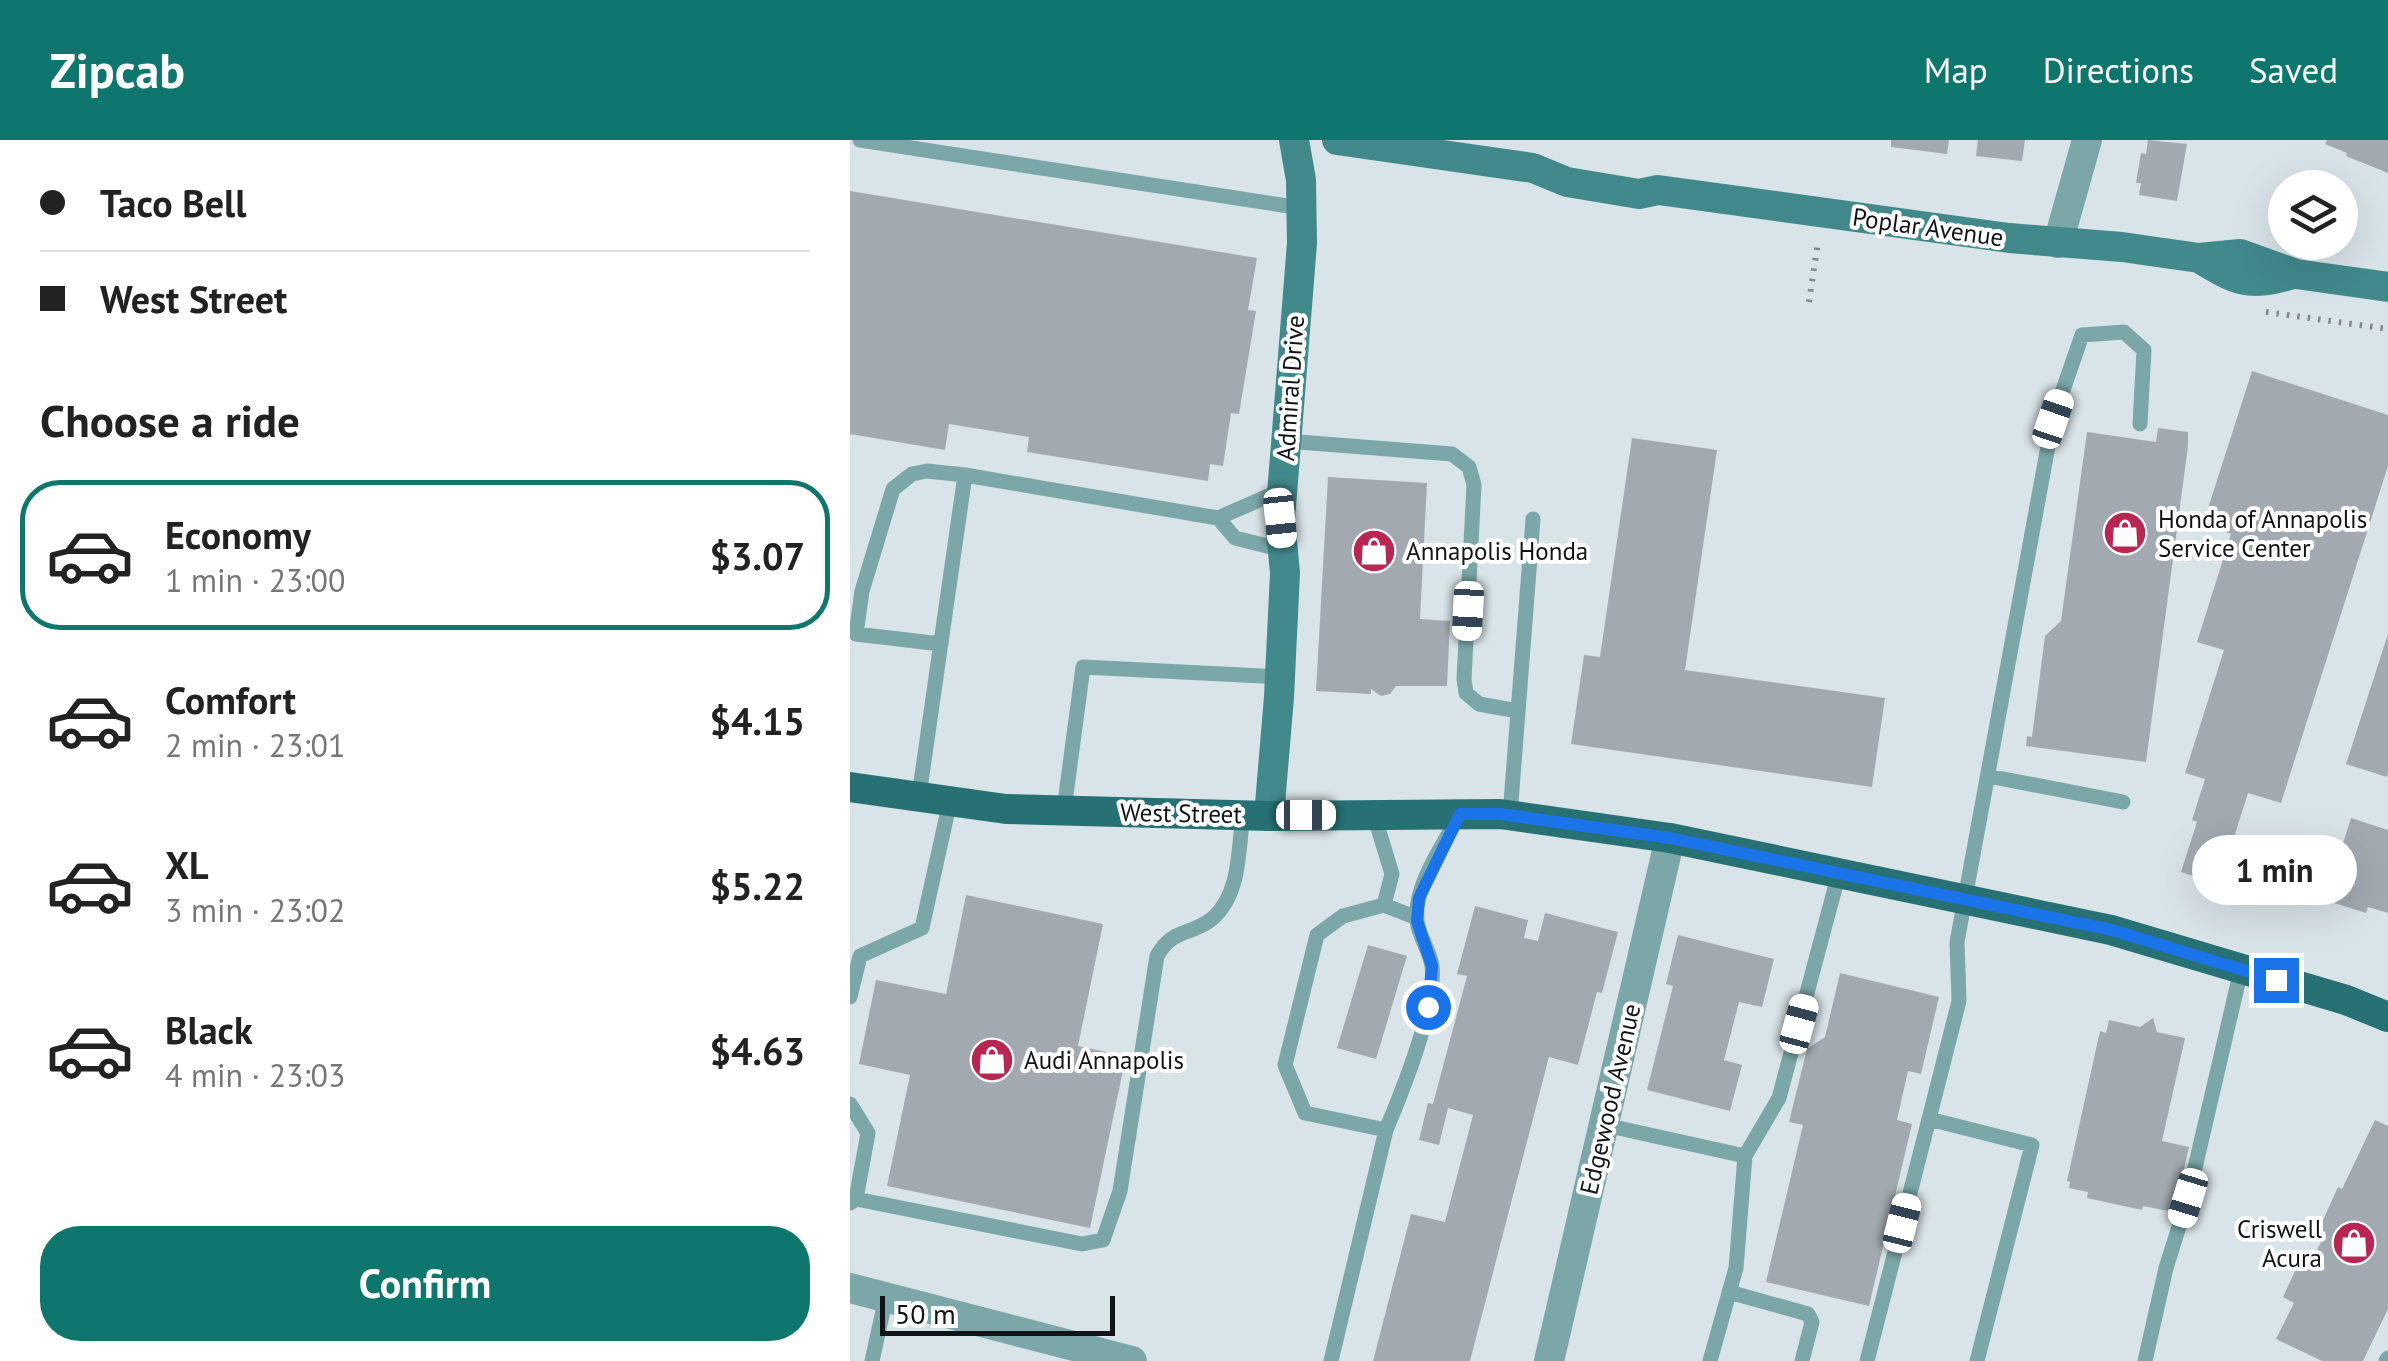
<!DOCTYPE html>
<html lang="en">
<head>
<meta charset="utf-8">
<style>
  body { margin:0; font-family:"PT Sans",sans-serif; background:#f6f6f6; color:#222; height:100vh; display:flex; flex-direction:column; font-size:38px; white-space:nowrap }
  * { box-sizing:border-box; margin:0 }
  p { font-size:32px; color:#767676 }
  .icon { flex:none; width:55px; height:55px; fill:none; stroke:currentColor; stroke-width:2; stroke-linecap:round; stroke-linejoin:round }
  .map { position:relative; flex:1; overflow:hidden }
  .sheet { display:flex; flex-direction:column; background:#fff; width:850px }
  .sheet>* { flex:none }
  .banner { display:grid; align-content:center; height:220px; padding:0 40px; background:#fff }
  .fabs { position:absolute; left:1418px; top:30px; display:grid; gap:20px }
  .fabs a { display:grid; place-items:center; width:90px; height:90px; border-radius:50%; background:#fff; box-shadow:0 10px 40px #0002; font-size:50px }
  .scale { position:absolute; left:30px; bottom:25px; width:235px; box-sizing:border-box; padding-left:10px; border:5px solid #111416; border-top:0; font-size:28px; line-height:35px; white-space:nowrap; color:#111416; -webkit-text-stroke:8px #fff; paint-order:stroke }
  .end { position:absolute; width:45px; height:45px; margin:-22px; border:12px solid #1a73e8; background:#fff; box-shadow:0 0 0 5px #fff }
  .from { border-radius:50% }
  .bubble { position:absolute; height:70px; border-radius:35px; background:#fff; box-shadow:0 10px 40px #0002; font-size:32px; font-weight:700; line-height:70px; text-align:center }
  .car { position:absolute; width:30px; height:60px; margin:-30px -15px; border-radius:12px; box-shadow:0 0 8px 2px #0007; background:linear-gradient(#fff 24%,#345 0 40%,#fff 0 76%,#345 0 86%,#fff 0) }
  .banner b { display:flex; align-items:center; gap:35px; height:95px; font-size:38px }
  .banner b+b { border-top:2px solid #e0e0e0 }
  .banner i { width:25px; height:25px; background:#222 }
  ul { padding:0; list-style:none }
  li { display:flex; align-items:center; gap:30px; height:150px; margin:0 20px 15px; padding:0 20px; border:5px solid transparent; border-radius:40px }
  li div { flex:1 }
  li b { display:block; font-size:38px }
  li em { font-style:normal; font-weight:700 }
  li.selected { border-color:#0f766e }
  li>.icon { width:90px; height:90px; stroke-width:1.5 }
  h2 { padding:0 40px; font-size:45px; line-height:120px }
  .cta { display:flex; gap:20px; margin-top:auto; padding:20px 40px }
  .cta a { flex:1; height:115px; border-radius:40px; background:#0f766e; color:#fff; font-size:40px; font-weight:700; line-height:115px; text-align:center }
  header { display:flex; align-items:center; gap:60px; box-sizing:border-box; height:140px; padding:0 50px; background:#0f766e; color:#fff }
  header strong { font-size:48px }
  nav { display:flex; gap:55px; margin-inline-start:auto; font-size:35px }
  main { display:flex; flex:1; min-height:0 }
  .map>svg:first-child { display:block }
  .building { fill:#a3a9b1 }
  .lines { fill:none; stroke-linecap:round; stroke-linejoin:round }
  .path { stroke:#82898c; stroke-width:6; stroke-dasharray:2.5 8; stroke-linecap:butt }
  .lane { stroke:#7ba7a8; stroke-width:15 }
  .street { stroke:#7ba7a8; stroke-width:30 }
  .secondary { stroke:#42898c; stroke-width:30 }
  .primary { stroke:#277174; stroke-width:30 }
  .route { stroke:#1a73e8; stroke-width:12 }
  .labels { text-anchor:middle; dominant-baseline:central; stroke-width:8; stroke-linejoin:round; paint-order:stroke }
  .street-label { font-size:25px; fill:#111416; stroke:#fff }
  .poi-label { font-size:25px; fill:#111416; stroke:#fff; text-anchor:start }
</style>
</head>
<body>
<header>
<strong>Zipcab</strong>
<nav><a>Map</a><a>Directions</a><a>Saved</a></nav>
</header>
<main>
<section class="sheet">
<div class="banner">
<b><i class="from"></i>Taco Bell</b>
<b><i></i>West Street</b>
</div>
<h2>Choose a ride</h2>
<ul>
<li class="selected"><svg class="icon" aria-label="car" viewBox="0 0 24 24"><path d="M5 17H2v-5l4-1 3-4h7l3 4 3 1v5h-3M9 17h6M6 11h13"/><circle cx="7" cy="17" r="2"/><circle cx="17" cy="17" r="2"/></svg><div><b>Economy</b><p>1 min · 23:00</p></div><em>$3.07</em></li>
<li><svg class="icon" aria-label="car" viewBox="0 0 24 24"><path d="M5 17H2v-5l4-1 3-4h7l3 4 3 1v5h-3M9 17h6M6 11h13"/><circle cx="7" cy="17" r="2"/><circle cx="17" cy="17" r="2"/></svg><div><b>Comfort</b><p>2 min · 23:01</p></div><em>$4.15</em></li>
<li><svg class="icon" aria-label="car" viewBox="0 0 24 24"><path d="M5 17H2v-5l4-1 3-4h7l3 4 3 1v5h-3M9 17h6M6 11h13"/><circle cx="7" cy="17" r="2"/><circle cx="17" cy="17" r="2"/></svg><div><b>XL</b><p>3 min · 23:02</p></div><em>$5.22</em></li>
<li><svg class="icon" aria-label="car" viewBox="0 0 24 24"><path d="M5 17H2v-5l4-1 3-4h7l3 4 3 1v5h-3M9 17h6M6 11h13"/><circle cx="7" cy="17" r="2"/><circle cx="17" cy="17" r="2"/></svg><div><b>Black</b><p>4 min · 23:03</p></div><em>$4.63</em></li>
</ul>
<div class="cta"><a>Confirm</a></div>
</section>
<div class="map">
<svg width="1538" height="1221" viewBox="0 0 1538 1221">
  <rect width="100%" height="100%" fill="#d9e4e8"/>
  <path class="building" d="M1041,0h58l-2,14 -56,-7z
    M1128,0h47l-3,21 -46,-5z
    M1298,0l39,4 -10,57 -38,-6 2,-12h-5l5,-30 5,1z
    M1477,0h61v33l-42,-17 1,-3 -22,-9z
    M0,51l407,67 -9,52 8,1 -17,103 -8,-1 -8,53 -13,-2 -2,17 -181,-29 2,-15 -80,-13 -4,26 -95,-16z
    M1402,231l136,44v51l-107,337 -33,-10 -18,57 10,3 -8,24 -6,-2 -4,10 -41,-13 16,-50 -5,-2 13,-41 -20,-6 39,-123 -27,-8 34,-108 -28,-10z
    M1308,288l30,4v14l-42,316 -120,-16 1,-10 5,1 13,-101 16,-15 26,-189 69,10z
    M782,298l85,12 -32,220 200,28 -13,89 -301,-43 13,-89 16,2z
    M478,337l99,6 -7,136 30,2 -3,65h-51l-6,8 -9,2 -10,-7v5l-55,-3z
    M1538,494v139l-1,4 -41,-13z
    M1501,678l37,12v83l-20,-6 -2,6 -41,-13z
    M116,755l137,29 -25,122 48,10 -36,172 -203,-42 23,-111 -51,-11 17,-84 70,14z
    M625,766l53,14 -4,18 14,3 7,-28 73,19 -16,61 -5,-1 -19,73 -29,-8 -79,304h-97l38,-147 34,8 28,-107 -25,-7 -9,37 -20,-5 9,-37 5,1 34,-128 -10,-2z
    M828,795l96,24 -12,48 -23,-5 -15,58 18,5 -12,46 -83,-21 26,-104 -7,-2z
    M518,805l39,11 -31,103 -39,-11z
    M990,833l99,24 -18,77 -13,-3 -11,49 15,4 -43,182 -103,-24 37,-157 -14,-3 18,-73 18,-12z
    M1303,878l4,14 28,6 -23,103 27,6 -15,65 -31,-6 -1,4 -55,-12 1,-6 -19,-4 1,-6 -3,-1 33,-150 6,2 3,-13 31,7z
    M1525,980l13,6v183l-25,52h-41l-46,-22 18,-36 -11,-6 20,-43 10,4 13,-26 -7,-3 19,-42 4,2z"/>
  <g class="lines">
    <path class="path" d="M959,162l9,-60
      M1416,172l122,17"/>
    <path class="lane" d="M10,0l441,68
      M436,301l166,13 17,13 5,18 -10,194 2,14 13,11 39,7
      M432,350l-64,28 17,20 48,12
      M91,504l-85,-10 6,-43 31,-102 19,-15 15,-3 38,4
      M1138,636l135,26
      M69,656l46,-321 253,43
      M214,670l19,-143 197,10
      M524,675l18,59 -8,31 -41,11 -26,19 -32,130 20,48 81,17c16,-38 51,-124 46,-164 -2,-15 -13,-29 -15,-45 -4,-35 27,-77 43,-107
      M660,675l23,-296
      M534,765l33,13
      M0,857l10,-41 62,-28 28,-127
      M0,964l18,29 -12,66 -6,4
      M755,985l140,31
      M6,1059l226,45 21,-4 17,-49 37,-235c16,-29 35,-20 56,-38 28,-25 25,-69 30,-103
      M879,1152l79,22 4,8 -10,39
      M22,1221l14,-64
      M481,1221l55,-231
      M860,1221l26,-93 9,-112 34,-58 60,-225
      M1017,1221l62,-242
      M1127,1221l55,-216 -103,-26 30,-118 -2,-59 96,-523 29,-84 42,-3 20,18 -4,74
      M1295,1221l21,-93 22,-70 53,-228
      M1536,1221l2,-3"/>
    <path class="street" d="M1208,103l29,-103
      M0,1148l282,73
      M699,1221l121,-523"/>
    <path class="secondary" d="M487,0l196,28 34,14 72,12 19,-4 351,48 113,9 77,11 41,-4 56,20 92,13
      M1349,118c40,24 48,29 94,16
      M419,676l10,-119 6,-124 -5,-54 22,-276 -1,-63 -7,-40"/>
    <path class="primary" d="M0,647l156,22 263,7 231,-2 170,24 441,92 235,70 42,17"/>
  </g>
  <g class="lines">
    <path class="route" d="M578,867l4,-41 -15,-45 2,-23 41,-84h40l170,24 442,92 164,50"/>
  </g>
  <defs>
    <g id="shop-disc" transform="scale(2.25)"><circle r="9.5" fill="#b72752" stroke="#fff"/><path d="M-5-2.5h2.3a2.7 3.5 0 0 1 5.4 0H5L5.5 6h-11ZM-1.5-2.5h3a1.5 2.3 0 0 0-3 0Z" fill="#fff"/></g>
  </defs>
  <g fill-rule="evenodd">
    <use href="#shop-disc" x="1275" y="393"/>
    <use href="#shop-disc" x="524" y="411"/>
    <use href="#shop-disc" x="142" y="920"/>
    <use href="#shop-disc" x="1504" y="1103"/>
  </g>
  <g class="labels">
    <g class="street-label">
      <text transform="translate(1078 87) rotate(8)">Poplar Avenue</text>
      <text transform="translate(440 248) rotate(-86)">Admiral Drive</text>
      <text transform="translate(331 673) rotate(1)">West Street</text>
      <text transform="translate(760 959) rotate(-77)">Edgewood Avenue</text>
    </g>
    <g class="poi-label">
      <text x="1308" y="379">Honda of Annapolis<tspan x="1308" dy="29">Service Center</tspan></text>
      <text x="556" y="411">Annapolis Honda</text>
      <text x="174" y="920">Audi Annapolis</text>
      <text x="1472" y="1089" text-anchor="end">Criswell<tspan x="1472" dy="29">Acura</tspan></text>
    </g>
  </g>
</svg>
<div class="fabs">
<a><svg class="icon" aria-label="layers" viewBox="0 0 24 24"><path d="M12 4l9 5-9 5-9-5zM3 14l9 5 9-5"/></svg></a>
</div>
<div class="scale">50 m</div>
<i class="end from" style="left:578px;top:867px"></i>
<i class="end" style="left:1426px;top:840px"></i>
<div class="bubble" style="left:1342px;top:695px;width:165px">1 min</div>
<i class="car" style="left:1203px;top:279px;rotate:19deg"></i>
<i class="car" style="left:430px;top:378px;rotate:174deg"></i>
<i class="car" style="left:618px;top:471px;rotate:183deg"></i>
<i class="car" style="left:456px;top:675px;rotate:90deg"></i>
<i class="car" style="left:949px;top:884px;rotate:15deg"></i>
<i class="car" style="left:1338px;top:1058px;rotate:197deg"></i>
<i class="car" style="left:1052px;top:1083px;rotate:14deg"></i>
</div>
</main>
</body>
</html>
